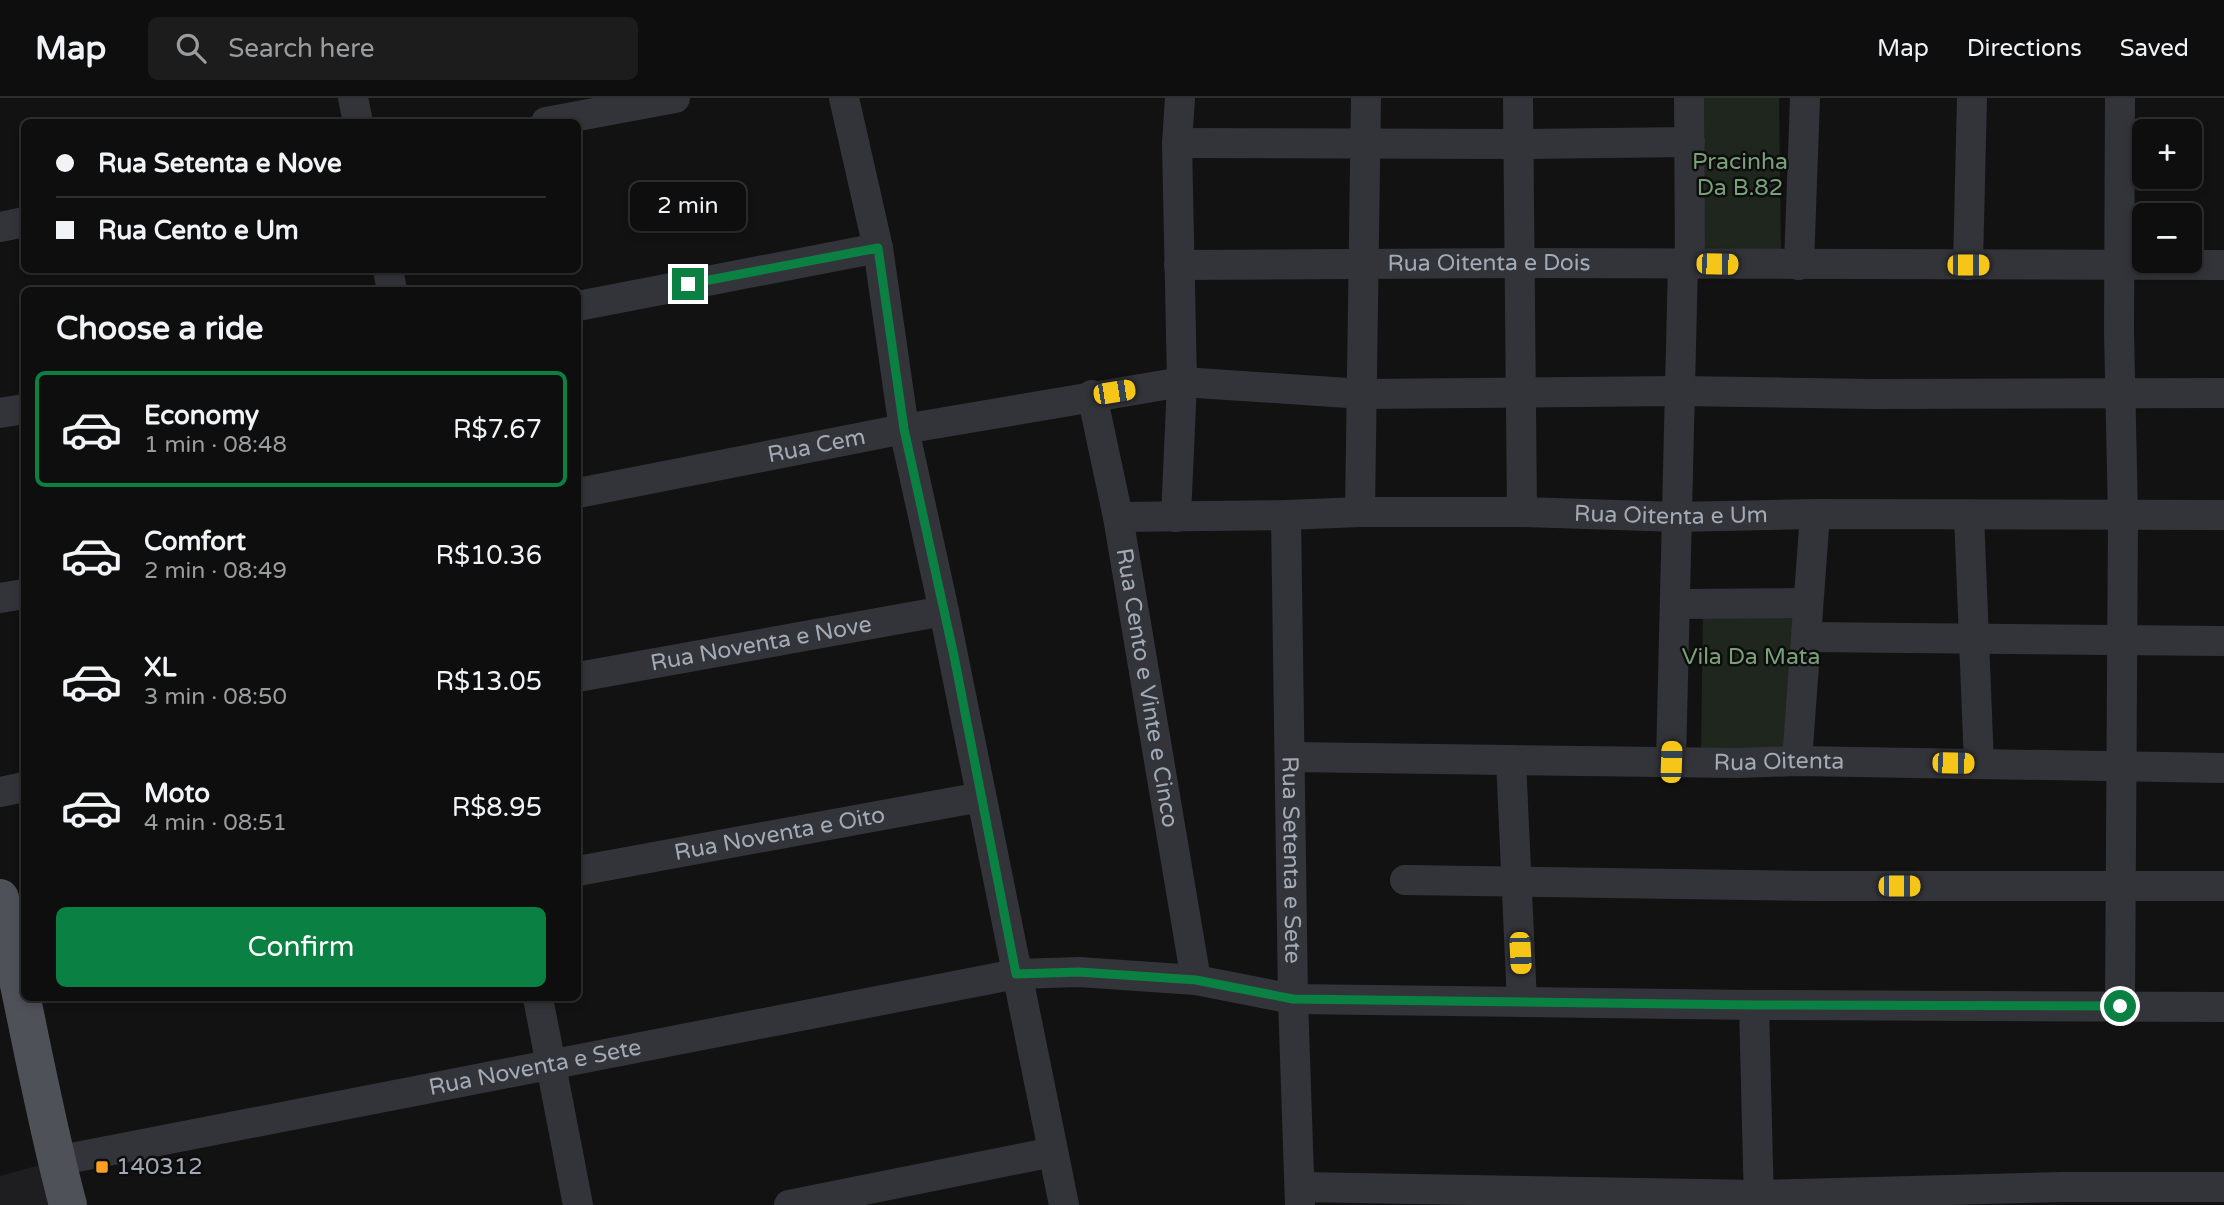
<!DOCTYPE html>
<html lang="en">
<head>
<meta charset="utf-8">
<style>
  body { margin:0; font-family:"Varela Round",sans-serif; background:#1c1c1c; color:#f1f3f6; height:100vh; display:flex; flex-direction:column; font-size:26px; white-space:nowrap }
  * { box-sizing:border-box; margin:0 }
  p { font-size:23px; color:#9b9c9e }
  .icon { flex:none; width:38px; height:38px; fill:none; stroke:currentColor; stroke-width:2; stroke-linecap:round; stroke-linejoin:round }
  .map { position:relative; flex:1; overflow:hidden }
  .side { position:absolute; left:21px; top:189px; width:560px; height:714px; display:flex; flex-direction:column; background:#0e0e0e; border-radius:10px; box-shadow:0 4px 10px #0003,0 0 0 2px #2e2e2e }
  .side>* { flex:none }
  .guide { position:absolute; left:21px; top:21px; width:560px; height:154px; border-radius:10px; box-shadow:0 4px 10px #0003,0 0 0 2px #2e2e2e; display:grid; align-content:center; height:154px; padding:0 35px; background:#0e0e0e }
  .tools { position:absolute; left:2132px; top:21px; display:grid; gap:14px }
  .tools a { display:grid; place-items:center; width:70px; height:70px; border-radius:10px; background:#0e0e0e; box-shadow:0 4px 10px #0003,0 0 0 2px #2e2e2e; font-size:35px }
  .end { position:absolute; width:32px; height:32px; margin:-16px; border:9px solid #0b8043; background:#fff; box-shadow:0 0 0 4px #fff }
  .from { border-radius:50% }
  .bubble { position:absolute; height:49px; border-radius:10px; background:#0e0e0e; box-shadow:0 4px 10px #0003,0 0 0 2px #2e2e2e; font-size:23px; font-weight:600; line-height:49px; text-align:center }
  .car { position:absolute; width:21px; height:42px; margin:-21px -10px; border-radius:9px; box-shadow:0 0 5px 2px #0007; background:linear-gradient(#f5c518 24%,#345 0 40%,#f5c518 0 76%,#345 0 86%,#f5c518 0) }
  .guide b { display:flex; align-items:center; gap:24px; height:66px; font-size:26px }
  .guide b+b { border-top:2px solid #2e2e2e }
  .guide i { width:18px; height:18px; background:#f1f3f6 }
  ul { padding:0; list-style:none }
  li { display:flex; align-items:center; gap:21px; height:116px; margin:0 14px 10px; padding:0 21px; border:4px solid transparent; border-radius:10px }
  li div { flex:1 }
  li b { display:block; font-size:26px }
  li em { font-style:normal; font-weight:600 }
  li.active { border-color:#0b8043 }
  li>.icon { width:63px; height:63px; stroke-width:1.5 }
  h2 { padding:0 35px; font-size:32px; line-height:84px }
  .button { display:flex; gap:14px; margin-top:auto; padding:14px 35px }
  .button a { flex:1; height:80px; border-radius:10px; background:#0b8043; color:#fff; font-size:28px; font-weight:600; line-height:80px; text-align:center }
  header { display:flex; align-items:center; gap:42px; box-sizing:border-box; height:98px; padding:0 35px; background:#0e0e0e; border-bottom:2px solid #2e2e2e }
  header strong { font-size:33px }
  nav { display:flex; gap:38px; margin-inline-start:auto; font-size:24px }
  .search { width:490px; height:63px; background:#1c1c1c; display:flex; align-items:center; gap:18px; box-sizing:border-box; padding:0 24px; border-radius:10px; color:#9b9c9e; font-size:26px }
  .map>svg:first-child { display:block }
  .built { fill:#1e1e20 }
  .green { fill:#1e261e }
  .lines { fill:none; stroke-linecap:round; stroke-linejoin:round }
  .minor { stroke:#333439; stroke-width:30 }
  .major { stroke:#4e5158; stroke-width:38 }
  .route { stroke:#0b8043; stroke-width:9 }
  .poi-dot { fill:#fb9e22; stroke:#0d0d0e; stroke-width:2.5 }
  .labels { text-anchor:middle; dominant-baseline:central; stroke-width:5; stroke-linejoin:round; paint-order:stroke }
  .park-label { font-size:23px; fill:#79a178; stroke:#0d0d0e }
  .street-label { font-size:23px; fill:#a2aab5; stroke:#0d0d0e }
  .poi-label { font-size:23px; fill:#a2aab5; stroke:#0d0d0e; text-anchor:start }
</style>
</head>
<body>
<header>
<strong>Map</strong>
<div class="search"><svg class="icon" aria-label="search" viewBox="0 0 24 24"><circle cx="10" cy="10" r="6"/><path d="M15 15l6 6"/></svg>Search here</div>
<nav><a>Map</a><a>Directions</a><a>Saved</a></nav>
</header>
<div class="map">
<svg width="2224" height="1107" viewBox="0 0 2224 1107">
  <rect width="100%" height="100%" fill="#121213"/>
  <path class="built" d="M40,1067l11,40h-51v-29z"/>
  <path class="green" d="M1698,0h81l2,154 -81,1z
    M1703,509h101l-11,151 -92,-4z"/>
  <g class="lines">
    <g class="minor">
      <path d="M353,0l5,24"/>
      <path d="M844,0l34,150 26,181 40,182 120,594"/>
      <path d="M1518,0l4,414"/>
      <path d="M1689,0l1,165"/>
      <path d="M546,24l129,-24"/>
      <path d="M1177,45l341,1 172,-2"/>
      <path d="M0,129l24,-5"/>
      <path id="s1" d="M1179,167l341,-2 704,2"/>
      <path d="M1799,167l6,-167"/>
      <path d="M1968,167l4,-167"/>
      <path d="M388,172l4,20"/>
      <path d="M578,208l300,-58"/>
      <path id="s2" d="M1092,297l26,122 78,463"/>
      <path d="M0,315l24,-4"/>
      <path id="s3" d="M578,395l326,-64 278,-47 181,12 316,-3 193,3 352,-1"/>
      <path d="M1360,414l6,-414"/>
      <path id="s4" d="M1286,417l7,484 7,206"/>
      <path d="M1969,417l10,249"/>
      <path id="s5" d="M1118,419l168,-2 74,-3h162l156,5 137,-3 409,1"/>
      <path d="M1176,419l6,-135 -5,-239 3,-45"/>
      <path d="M0,500l24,-4"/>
      <path d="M1676,506l132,-1"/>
      <path d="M1807,539l417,4"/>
      <path id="s6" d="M578,579l366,-66"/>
      <path id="s7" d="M1291,659l447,6 59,-2 427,7"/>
      <path d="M1511,662l11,242"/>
      <path d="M1797,663l18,-247"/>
      <path d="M1671,664l12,-499"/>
      <path d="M0,694l24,-5"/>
      <path id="s8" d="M578,773l403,-74"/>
      <path d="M1405,782l410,6h409"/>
      <path d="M538,900l40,207"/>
      <path d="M1754,907l5,200"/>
      <path d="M2120,908l3,-490 -4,-185 1,-233"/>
      <path id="s9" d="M56,1063l960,-187 63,-2 117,8 97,19 461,6 470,2"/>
      <path d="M1300,1089l459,8 304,-8h161"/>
      <path d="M789,1107l264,-53"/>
    </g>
    <path class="major" d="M0,800c24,102 41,206 68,307"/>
  </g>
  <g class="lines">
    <path class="route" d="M688,186l190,-36 26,181 50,227 62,318 63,-2 117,8 97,19 461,6 366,1"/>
  </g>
  <rect class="poi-dot" x="95" y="1062" width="14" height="14" rx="3.5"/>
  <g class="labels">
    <g class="park-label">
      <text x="1740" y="64">Pracinha<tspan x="1740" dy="26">Da B.82</tspan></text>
      <text x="1751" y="559">Vila Da Mata</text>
    </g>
    <g class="street-label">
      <text stroke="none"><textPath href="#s1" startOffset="310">Rua Oitenta e Dois</textPath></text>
      <text stroke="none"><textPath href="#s3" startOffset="243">Rua Cem</textPath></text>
      <text stroke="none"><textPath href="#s5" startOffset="553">Rua Oitenta e Um</textPath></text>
      <text stroke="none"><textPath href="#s6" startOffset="186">Rua Noventa e Nove</textPath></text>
      <text stroke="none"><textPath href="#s2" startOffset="298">Rua Cento e Vinte e Cinco</textPath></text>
      <text stroke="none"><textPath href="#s7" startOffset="488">Rua Oitenta</textPath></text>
      <text stroke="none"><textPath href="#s8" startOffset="205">Rua Noventa e Oito</textPath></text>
      <text stroke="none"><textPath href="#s4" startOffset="345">Rua Setenta e Sete</textPath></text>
      <text stroke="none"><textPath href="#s9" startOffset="488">Rua Noventa e Sete</textPath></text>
    </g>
    <g class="poi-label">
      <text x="116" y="1069">140312</text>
    </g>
  </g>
</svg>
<div class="tools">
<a>+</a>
<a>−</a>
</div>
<i class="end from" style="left:2120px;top:908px"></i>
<i class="end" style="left:688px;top:186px"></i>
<div class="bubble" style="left:630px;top:84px;width:116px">2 min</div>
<i class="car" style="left:1717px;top:166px;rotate:91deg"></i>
<i class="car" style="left:1968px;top:167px;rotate:90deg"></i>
<i class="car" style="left:1114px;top:294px;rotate:81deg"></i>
<i class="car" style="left:1671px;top:664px;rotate:2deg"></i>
<i class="car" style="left:1953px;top:665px;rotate:91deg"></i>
<i class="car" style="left:1899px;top:788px;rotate:90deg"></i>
<i class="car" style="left:1520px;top:855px;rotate:177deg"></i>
<div class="guide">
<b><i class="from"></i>Rua Setenta e Nove</b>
<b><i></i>Rua Cento e Um</b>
</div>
<section class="side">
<h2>Choose a ride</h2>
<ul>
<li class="active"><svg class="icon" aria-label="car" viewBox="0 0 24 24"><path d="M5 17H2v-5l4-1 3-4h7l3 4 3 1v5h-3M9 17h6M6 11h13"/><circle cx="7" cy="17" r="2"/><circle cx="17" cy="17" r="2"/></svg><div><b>Economy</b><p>1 min · 08:48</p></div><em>R$7.67</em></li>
<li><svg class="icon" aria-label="car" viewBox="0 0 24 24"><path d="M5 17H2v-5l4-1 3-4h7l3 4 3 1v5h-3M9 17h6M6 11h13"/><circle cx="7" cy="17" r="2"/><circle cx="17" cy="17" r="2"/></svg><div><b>Comfort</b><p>2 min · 08:49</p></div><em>R$10.36</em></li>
<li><svg class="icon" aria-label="car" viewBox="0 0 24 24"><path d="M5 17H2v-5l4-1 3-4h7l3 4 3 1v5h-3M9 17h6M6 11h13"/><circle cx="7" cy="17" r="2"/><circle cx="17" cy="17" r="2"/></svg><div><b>XL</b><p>3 min · 08:50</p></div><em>R$13.05</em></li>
<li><svg class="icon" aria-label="car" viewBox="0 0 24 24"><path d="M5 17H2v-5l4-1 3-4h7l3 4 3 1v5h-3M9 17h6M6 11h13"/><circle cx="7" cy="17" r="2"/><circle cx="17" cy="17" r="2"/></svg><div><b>Moto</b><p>4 min · 08:51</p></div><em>R$8.95</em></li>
</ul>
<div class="button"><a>Confirm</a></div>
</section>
</div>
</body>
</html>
